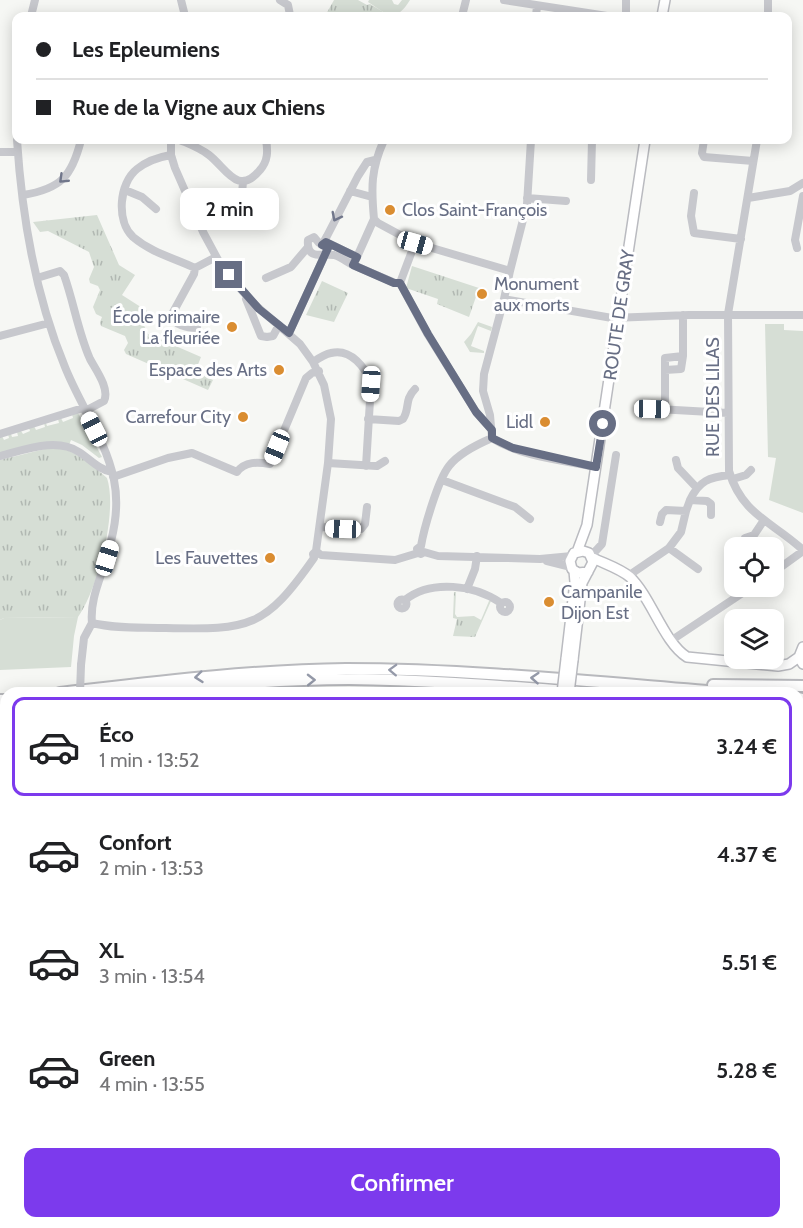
<!DOCTYPE html>
<html lang="fr">
<head>
<meta charset="utf-8">
<style>
  body { margin:0; font-family:Cabin,sans-serif; background:#f6f6f6; color:#202124; height:100vh; display:flex; flex-direction:column; font-size:22px; white-space:nowrap }
  * { box-sizing:border-box; margin:0 }
  p { font-size:20px; color:#757577 }
  .icon { flex:none; width:33px; height:33px; fill:none; stroke:currentColor; stroke-width:2; stroke-linecap:round; stroke-linejoin:round }
  .map { position:relative; flex:1; overflow:hidden }
  .panel { position:absolute; left:0px; top:687px; width:804px; height:542px; display:flex; flex-direction:column; background:#fff; border-radius:18px 18px 0 0; box-shadow:0 3px 15px #0003 }
  .panel>* { flex:none }
  .guide { position:absolute; left:12px; top:12px; width:780px; height:132px; border-radius:12px; box-shadow:0 3px 15px #0003; display:grid; align-content:center; height:132px; padding:0 24px; background:#fff }
  .controls { position:absolute; left:724px; top:537px; display:grid; gap:12px }
  .controls a { display:grid; place-items:center; width:60px; height:60px; border-radius:12px; background:#fff; box-shadow:0 3px 15px #0003; font-size:30px }
  .end { position:absolute; width:27px; height:27px; margin:-14px; border:8px solid #676e84; background:#fff; box-shadow:0 0 0 3px #fff }
  .from { border-radius:50% }
  .bubble { position:absolute; height:42px; border-radius:12px; background:#fff; box-shadow:0 3px 15px #0003; font-size:20px; font-weight:600; line-height:42px; text-align:center }
  .car { position:absolute; width:18px; height:36px; margin:-18px -9px; border-radius:8px; box-shadow:0 0 4px 2px #0007; background:linear-gradient(#fff 24%,#345 0 40%,#fff 0 76%,#345 0 86%,#fff 0) }
  .guide b { display:flex; align-items:center; gap:21px; height:57px; font-size:22px }
  .guide b+b { border-top:2px solid #e0e0e0 }
  .guide i { width:15px; height:15px; background:#202124 }
  ul { padding:10px 0 0; list-style:none }
  li { display:flex; align-items:center; gap:18px; height:99px; margin:0 12px 9px; padding:0 12px; border:3px solid transparent; border-radius:12px }
  li div { flex:1 }
  li b { display:block; font-size:22px }
  li em { font-style:normal; font-weight:600 }
  li.selected { border-color:#7c3aed }
  li>.icon { width:54px; height:54px; stroke-width:1.5 }
  .button { display:flex; gap:12px; margin-top:auto; padding:12px 24px }
  .button a { flex:1; height:69px; border-radius:12px; background:#7c3aed; color:#fff; font-size:24px; font-weight:600; line-height:69px; text-align:center }
  .map>svg:first-child { display:block }
  .green { fill:#d6ded5 }
  .park { fill:url(#park-tufts) }
  .lines { fill:none; stroke-linecap:round; stroke-linejoin:round }
  .major-casing { stroke:#babbc0; stroke-width:12 }
  .highway-casing { stroke:#b9babe; stroke-width:14 }
  .minor { stroke:#c7c8cd; stroke-width:8 }
  .major { stroke:#fff; stroke-width:9 }
  .highway { stroke:#fff; stroke-width:10 }
  .major-bridge-casing { stroke:#babbc0; stroke-width:12; stroke-linecap:butt }
  .minor-bridge { stroke:#c7c8cd; stroke-width:8 }
  .major-bridge { stroke:#fff; stroke-width:9 }
  .oneway { stroke:#71778b }
  .oneway2 { stroke:#959aa9 }
  .route { stroke:#676e84; stroke-width:8 }
  .poi-dot { fill:#da8d31; stroke:#fff; stroke-width:2 }
  .labels { text-anchor:middle; dominant-baseline:central; stroke-width:6; stroke-linejoin:round; paint-order:stroke }
  .poi-label { font-size:18px; fill:#676e84; stroke:#fff; text-anchor:end }
  .street-label { font-size:18px; fill:#676e84; stroke:#fff }
</style>
</head>
<body>
<div class="map">
<svg width="803" height="1228" viewBox="0 0 803 1228">
  <defs>
    <pattern id="park-tufts" width="24" height="20" patternUnits="userSpaceOnUse" patternTransform="scale(1.5)"><rect width="24" height="20" fill="#d6ded5"/><path d="M3 7l-1-3M5 7V3M7 7l1-3M15 17l-1-3M17 17v-4M19 17l1-3" fill="none" stroke="#b1b8b2"/></pattern>
  </defs>
  <rect width="100%" height="100%" fill="#f6f7f4"/>
  <path class="green" d="M369,0h23l2,4 4,1 4,-5h8c-15,24 -22,15 -42,2z
    M478,322l14,5 -1,4 -13,-5 -7,20 13,5v2l-14,-1 -6,-10 7,-8z
    M765,324h19v6l19,1v182l-34,-13 7,-42 -8,-1z
    M78,413l24,44 -3,1 -17,-13 -11,-5 -2,5 -69,9v-17l2,-1 2,4 5,-2 -1,-4h3l1,3 6,-1 -1,-4 4,-1 2,3 7,-3 -1,-3 5,-2 2,4 9,-3 -1,-4h2l1,3 12,-3 -1,-4 3,-1 2,4 10,-4 -1,-4z
    M78,617l-4,19 -3,31 -71,3v-50l4,-2z
    M0,729h6v84h-6z"/>
  <path class="park" d="M334,0h24l9,5 3,-1 20,12h-65z
    M97,215l22,50 16,10 -13,20 25,16 -5,10 6,13 53,23 -6,15 18,8 -5,10 -82,-36 -2,-4 4,-7 -3,-7 -24,-10 -1,-4 2,-5 -6,-3 -3,-7 7,-17 -2,-4 -8,-3 -1,-4 5,-12 -5,-15 -41,-21 -8,1 -7,-10z
    M412,266l67,22 -10,29 -32,-13 1,-5 -32,-11z
    M322,281l26,12 -14,29 -28,-7z
    M53,447c22,2 38,17 54,31 11,33 -9,111 -29,139l-74,1 -4,2v-160z
    M454,592h2l-1,22 2,3 17,-1 7,4 8,-19h2l-16,36 -22,-1 4,-17 -4,-1z
    M803,1021v154l-5,-2v-104z
    M222,1223v-1l54,1 -18,5h-34z"/>
  <g class="lines">
    <g class="major-casing">
      <path id="major" d="M662,16l3,-16
        M577,552l10,-27 58,-385
        M593,558c12,6 26,10 37,19 21,20 34,66 57,80l91,9 11,-2 10,-7
        M803,647l-4,10 4,7
        M566,659l9,-77 -1,-11
        M573,660l9,-77 11,-21 -4,-9 -6,-2 -9,2 -4,8 2,8 6,4 10,-1
        M798,975l5,-2
        M0,1075l6,-3
        M0,1094l6,-3
        M605,1222l3,6
        M614,1222l3,6
        M469,1228l2,-6
        M479,1228l2,-6"/>
    </g>
    <g class="highway-casing">
      <path id="highway" d="M713,685l90,1
        M60,693c95,-11 190,-23 286,-24 127,0 258,14 385,24
        M148,693c67,-8 134,-14 201,-14 82,1 164,8 246,14
        M798,698l5,1
        M0,700h6
        M798,709h5
        M0,710h6
        M798,725l5,2"/>
    </g>
    <path class="minor" d="M181,0l4,16
      M280,0l8,5 2,10
      M504,0l103,16
      M768,0v16
      M31,16l4,-16
      M462,16l4,-16
      M536,16l1,-10
      M626,16v-16
      M17,140c5,77 18,155 48,227 15,38 41,73 49,113 6,29 -1,58 -10,86 -6,18 -14,37 -12,57
      M171,140v15l4,13 28,64 20,37 30,34 47,41 13,18 11,23 7,34 -3,44 -12,88
      M180,140c9,4 20,8 29,15 17,13 29,42 51,15 8,-9 8,-19 6,-30
      M384,140c-13,29 -13,47 -10,79l4,4 37,20 95,28 -6,28 -20,75 -1,17 7,24 2,23
      M704,140l-2,13 2,4 49,4
      M757,140l-29,174 1,157c13,44 44,51 74,79
      M0,152h18
      M171,155c-12,2 -24,6 -34,14 -18,14 -21,52 -4,68 19,16 41,21 62,31l21,-11
      M591,180l1,-40
      M243,181l-1,14 8,4
      M125,190l17,7 14,12
      M350,191l22,6
      M694,193l-3,23 3,17 47,6
      M23,195c38,-6 49,-19 58,-55
      M527,198l39,3
      M748,198l42,-7 13,-8
      M314,237l5,6 7,-1 31,15 -4,8c-6,-3 -12,-8 -19,-10 -10,-2 -28,6 -26,-15z
      M797,248l-2,-8 8,-44
      M357,257l17,-38
      M353,265l42,18h5l28,52 48,77 15,17
      M195,268l-1,6 -23,42c3,9 16,12 26,12
      M510,271l17,-67 4,-64
      M37,278l23,-7 4,4c10,28 14,57 26,84 6,11 20,30 14,42l-19,10
      M266,278l25,-11 17,-20
      M400,283l15,-40
      M246,299l15,37 6,1 6,-1 6,-11
      M504,299l108,19 77,-3h114
      M683,315v41
      M289,333l39,-85 -6,-3 5,-9 31,-60 9,-14 8,-2
      M0,336l49,-13
      M313,362c6,-4 12,-8 18,-9 20,-5 35,15 40,31l-5,82
      M640,408l88,5
      M665,409v-51l18,-2 -2,13 -16,1
      M368,419l31,2 4,-2c7,-10 1,-19 12,-30
      M0,434l83,-26
      M492,438c30,19 70,22 104,29
      M0,456c25,-6 56,-19 79,-4 11,7 20,18 33,20
      M676,460l2,8 18,19
      M328,463l49,3 8,-5
      M113,477l55,-19 24,-5 45,19c8,-11 21,-10 33,-8l36,-86 6,-5 7,-2
      M733,479l13,-4 5,-5
      M442,480l73,27 15,12
      M690,500c9,-19 19,-23 40,-25
      M686,511l4,-11 17,1 4,3v11
      M660,522l2,-8 4,-4 20,1 -5,21 -12,16
      M320,527l41,2 4,-5 2,-17
      M745,538l9,-3 10,-15
      M418,553l-1,-4 4,-3c3,-18 17,-66 28,-80 10,-13 29,-22 43,-28
      M591,556l11,-12 14,-89
      M547,561l24,6
      M774,572l29,-21
      M628,576l41,-28 29,21
      M467,589l8,-20 2,-13
      M397.5 604a4.5 4.5 0 1 1 9 0a4.5 4.5 0 1 1-9 0Z
      M405,600c26,-21 70,-15 96,3
      M500 607a5 5 0 1 1 10 0a5 5 0 1 1-10 0Z
      M92,623c24,6 50,4 74,5 84,2 99,0 148,-70l-1,-4 3,-3 5,4 74,5 23,-7 3,1 3,-2 14,4 102,3 32,-3
      M672,640l81,-54
      M81,665l3,-27 8,-15
      M798,787l5,7
      M798,1015l4,-35
      M0,1114l6,-16
      M798,1207l5,2
      M108,1222l2,6
      M215,1222l2,6
      M583,1222l1,6
      M49,1228l2,-6
      M170,1228l18,-6
      M342,1228l2,-6
      M393,1228l2,-6
      M688,1228l18,-6"/>
    <use href="#major" class="major"/>
    <use href="#highway" class="highway"/>
    <g class="major-bridge-casing">
      <path id="major-bridge" d="M562,693l4,-34
        M569,693l4,-33"/>
    </g>
    <path class="minor-bridge" d="M80,693l1,-28"/>
    <use href="#major-bridge" class="major-bridge"/>
  </g>
  <defs><path id="oneway-chevron" d="M-2-3.5L2.5 0L-2 3.5" fill="none" stroke-width="1.6" stroke-linecap="round" stroke-linejoin="round" transform="scale(1.5)"/></defs>
  <g class="oneway">
    <use href="#oneway-chevron" transform="translate(63 179) rotate(136)"/>
    <use href="#oneway-chevron" transform="translate(336 217) rotate(117)"/>
  </g>
  <g class="oneway2">
    <use href="#oneway-chevron" transform="translate(393 670) rotate(-178)"/>
    <use href="#oneway-chevron" transform="translate(199 677) rotate(174)"/>
    <use href="#oneway-chevron" transform="translate(535 678) rotate(-176)"/>
    <use href="#oneway-chevron" transform="translate(311 680) rotate(-1)"/>
  </g>
  <g class="lines">
    <path class="route" d="M229,275l30,34 30,24 39,-85 -6,-3 4,-3 31,15 -4,8 41,18h6l28,51 48,78 16,18v8l21,10 83,19 7,-43"/>
  </g>
  <g class="poi-dot">
    <circle cx="390" cy="210" r="6"/>
    <circle cx="482" cy="294" r="6"/>
    <circle cx="232" cy="327" r="6"/>
    <circle cx="279" cy="370" r="6"/>
    <circle cx="243" cy="417" r="6"/>
    <circle cx="545" cy="422" r="6"/>
    <circle cx="270" cy="558" r="6"/>
    <circle cx="549" cy="602" r="6"/>
  </g>
  <g class="labels">
    <g class="poi-label">
      <text x="402" y="210" text-anchor="start">Clos Saint-François</text>
      <text x="494" y="284" text-anchor="start">Monument<tspan x="494" dy="21">aux morts</tspan></text>
      <text x="220" y="317">École primaire<tspan x="220" dy="21">La fleuriée</tspan></text>
      <text x="267" y="370">Espace des Arts</text>
      <text x="231" y="417">Carrefour City</text>
      <text x="533" y="422">Lidl</text>
      <text x="258" y="558">Les Fauvettes</text>
      <text x="561" y="592" text-anchor="start">Campanile<tspan x="561" dy="21">Dijon Est</tspan></text>
    </g>
    <g class="street-label">
      <text transform="translate(619 315) rotate(-82)">ROUTE DE GRAY</text>
      <text transform="translate(713 397) rotate(-90)">RUE DES LILAS</text>
    </g>
  </g>
</svg>
<div class="controls">
<a><svg class="icon" aria-label="locate" viewBox="0 0 24 24"><circle cx="12" cy="12" r="6"/><path d="M12 2v4M12 18v4M2 12h4M18 12h4"/></svg></a>
<a><svg class="icon" aria-label="layers" viewBox="0 0 24 24"><path d="M12 4l9 5-9 5-9-5zM3 14l9 5 9-5"/></svg></a>
</div>
<i class="end from" style="left:603px;top:424px"></i>
<i class="end" style="left:229px;top:275px"></i>
<div class="bubble" style="left:180px;top:188px;width:99px">2 min</div>
<i class="car" style="left:415px;top:243px;rotate:106deg"></i>
<i class="car" style="left:371px;top:384px;rotate:184deg"></i>
<i class="car" style="left:652px;top:409px;rotate:91deg"></i>
<i class="car" style="left:94px;top:429px;rotate:333deg"></i>
<i class="car" style="left:277px;top:447px;rotate:202deg"></i>
<i class="car" style="left:343px;top:529px;rotate:272deg"></i>
<i class="car" style="left:107px;top:558px;rotate:17deg"></i>
<div class="guide">
<b><i class="from"></i>Les Epleumiens</b>
<b><i></i>Rue de la Vigne aux Chiens</b>
</div>
<section class="panel">
<ul>
<li class="selected"><svg class="icon" aria-label="car" viewBox="0 0 24 24"><path d="M5 17H2v-5l4-1 3-4h7l3 4 3 1v5h-3M9 17h6M6 11h13"/><circle cx="7" cy="17" r="2"/><circle cx="17" cy="17" r="2"/></svg><div><b>Éco</b><p>1 min · 13:52</p></div><em>3.24 €</em></li>
<li><svg class="icon" aria-label="car" viewBox="0 0 24 24"><path d="M5 17H2v-5l4-1 3-4h7l3 4 3 1v5h-3M9 17h6M6 11h13"/><circle cx="7" cy="17" r="2"/><circle cx="17" cy="17" r="2"/></svg><div><b>Confort</b><p>2 min · 13:53</p></div><em>4.37 €</em></li>
<li><svg class="icon" aria-label="car" viewBox="0 0 24 24"><path d="M5 17H2v-5l4-1 3-4h7l3 4 3 1v5h-3M9 17h6M6 11h13"/><circle cx="7" cy="17" r="2"/><circle cx="17" cy="17" r="2"/></svg><div><b>XL</b><p>3 min · 13:54</p></div><em>5.51 €</em></li>
<li><svg class="icon" aria-label="car" viewBox="0 0 24 24"><path d="M5 17H2v-5l4-1 3-4h7l3 4 3 1v5h-3M9 17h6M6 11h13"/><circle cx="7" cy="17" r="2"/><circle cx="17" cy="17" r="2"/></svg><div><b>Green</b><p>4 min · 13:55</p></div><em>5.28 €</em></li>
</ul>
<div class="button"><a>Confirmer</a></div>
</section>
</div>
</body>
</html>
